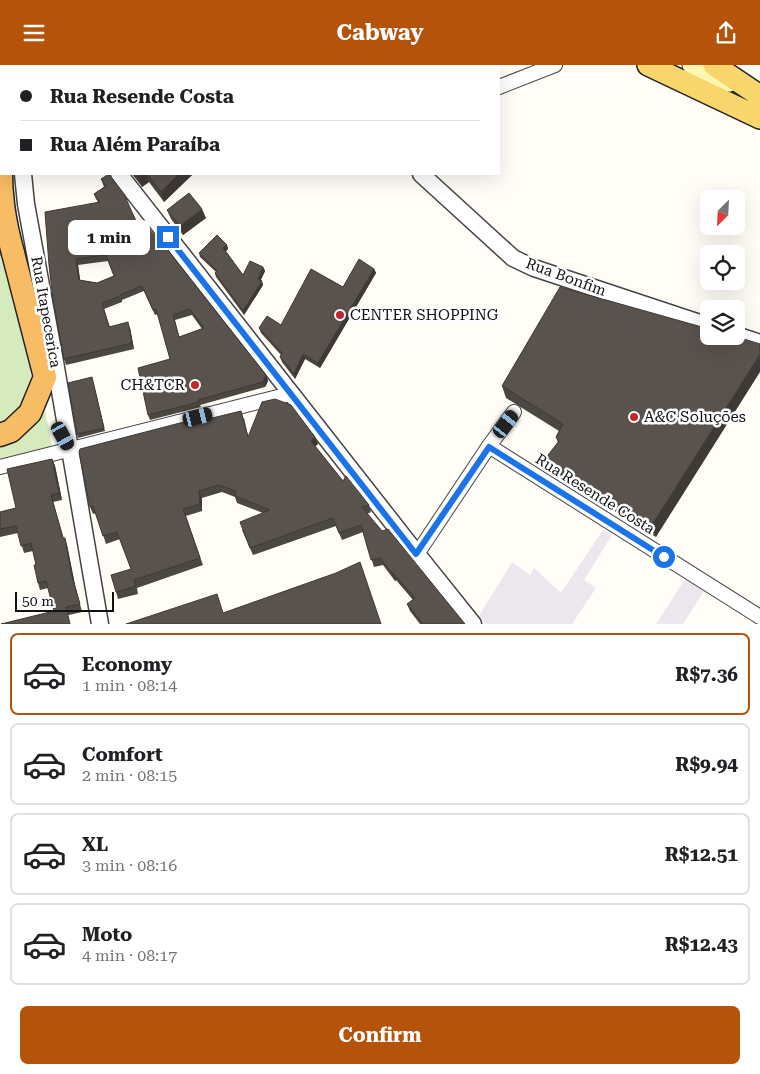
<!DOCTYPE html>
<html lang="en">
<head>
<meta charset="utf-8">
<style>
  body { margin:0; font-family:"Roboto Serif",serif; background:#f6f6f6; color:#202124; height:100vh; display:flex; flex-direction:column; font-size:19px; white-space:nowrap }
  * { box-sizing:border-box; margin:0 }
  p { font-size:16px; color:#757577 }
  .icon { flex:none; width:28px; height:28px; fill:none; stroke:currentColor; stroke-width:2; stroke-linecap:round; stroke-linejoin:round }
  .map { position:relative; height:559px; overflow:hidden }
  .sheet { display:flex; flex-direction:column; background:#fff; flex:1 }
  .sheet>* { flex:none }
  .banner { position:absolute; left:0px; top:0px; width:500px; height:110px; box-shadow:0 5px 20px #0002; display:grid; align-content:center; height:110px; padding:0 20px; background:#fff }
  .needle { width:32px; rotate:204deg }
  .tools { position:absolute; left:700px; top:125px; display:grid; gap:10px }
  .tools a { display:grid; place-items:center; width:45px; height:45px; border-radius:8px; background:#fff; box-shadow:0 5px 20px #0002; font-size:25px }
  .scale { position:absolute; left:15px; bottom:12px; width:99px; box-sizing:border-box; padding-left:5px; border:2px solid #111; border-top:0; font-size:14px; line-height:18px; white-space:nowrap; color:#111; -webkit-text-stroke:4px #fff; paint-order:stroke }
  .end { position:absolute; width:22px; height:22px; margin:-11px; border:6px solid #1a73e8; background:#fff; box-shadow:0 0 0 2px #fff }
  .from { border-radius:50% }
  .bubble { position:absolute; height:35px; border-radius:8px; background:#fff; box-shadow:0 5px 20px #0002; font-size:16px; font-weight:700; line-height:35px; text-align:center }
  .car { position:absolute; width:15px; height:30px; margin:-15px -8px; border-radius:6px; box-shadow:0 0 4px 1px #0007; background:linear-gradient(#222 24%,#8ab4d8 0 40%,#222 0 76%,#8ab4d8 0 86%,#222 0) }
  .banner b { display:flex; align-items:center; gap:18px; height:48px; font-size:19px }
  .banner b+b { border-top:1px solid #e0e0e0 }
  .banner i { width:12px; height:12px; background:#202124 }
  ul { padding:9px 0 0; list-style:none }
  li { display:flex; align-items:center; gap:15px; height:82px; margin:0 10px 8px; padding:0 10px; border:2px solid #e0e0e0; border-radius:8px }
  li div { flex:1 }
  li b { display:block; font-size:19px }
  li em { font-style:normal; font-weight:700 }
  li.current { border-color:#b45309 }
  li>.icon { width:45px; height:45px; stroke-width:1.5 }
  .cta { display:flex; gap:10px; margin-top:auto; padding:10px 20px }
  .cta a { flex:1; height:58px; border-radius:8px; background:#b45309; color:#fff; font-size:20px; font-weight:700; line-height:58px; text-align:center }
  header { display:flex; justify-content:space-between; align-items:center; height:65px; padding:0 20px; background:#b45309; color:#fff; font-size:22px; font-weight:700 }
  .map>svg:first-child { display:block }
  .industrial { fill:#eee6ef }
  .green { fill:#d5ebbd }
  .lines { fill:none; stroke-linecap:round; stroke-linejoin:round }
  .minor-casing { stroke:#444; stroke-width:16 }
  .tertiary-casing { stroke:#444; stroke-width:19 }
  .secondary-casing { stroke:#333; stroke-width:21 }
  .primary-casing { stroke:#222; stroke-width:24 }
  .trunk-casing { stroke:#222; stroke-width:25 }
  .minor { stroke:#fff; stroke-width:14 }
  .tertiary { stroke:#fff; stroke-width:16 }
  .secondary { stroke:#fff6b0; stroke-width:19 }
  .primary { stroke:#f9d66b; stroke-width:21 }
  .trunk { stroke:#f7bc64; stroke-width:22 }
  .trunk-bridge-casing { stroke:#222; stroke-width:25; stroke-linecap:butt }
  .trunk-bridge { stroke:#f7bc64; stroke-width:22 }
  .wall { fill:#4d4742; fill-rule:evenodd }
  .shaded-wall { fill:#3f3936 }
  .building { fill:#5a524d; stroke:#3f3936; fill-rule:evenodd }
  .route { stroke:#1a73e8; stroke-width:6 }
  .poi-dot { fill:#c4262e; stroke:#fff; stroke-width:2 }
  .labels { text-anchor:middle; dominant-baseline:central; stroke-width:5; stroke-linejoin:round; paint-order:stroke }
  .street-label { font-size:15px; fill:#111; stroke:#fff }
  .poi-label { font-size:15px; fill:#111; stroke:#fff; text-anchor:start }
</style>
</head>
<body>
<header><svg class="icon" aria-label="menu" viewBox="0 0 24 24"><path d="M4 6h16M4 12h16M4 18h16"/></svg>Cabway<svg class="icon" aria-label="share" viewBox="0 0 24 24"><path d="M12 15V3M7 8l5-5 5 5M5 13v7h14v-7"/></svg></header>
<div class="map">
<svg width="760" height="559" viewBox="0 0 760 559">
  <rect width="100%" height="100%" fill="#fffdf5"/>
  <path class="industrial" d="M603,465l9,5 -28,45 12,8 -24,36h-86l-7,-8 33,-54 18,13 4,-7 27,25z
    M685,514l19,12 -21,33h-27z"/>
  <path class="green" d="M0,183l32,116c-4,8 0,14 1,23 3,19 -20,32 -33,42z
    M44,341l9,45 -53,13v-23z"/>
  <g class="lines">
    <g class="minor-casing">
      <path id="minor" d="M499,22l56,-22
        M489,381l271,171
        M0,402l290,-73
        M417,489l72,-108 25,-34"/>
    </g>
    <g class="tertiary-casing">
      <path id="tertiary" d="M23,109l3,30 28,152 46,268
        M119,109l298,380 56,70
        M421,109l92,84 21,10 175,58
        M736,270l24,8"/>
    </g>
    <g class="secondary-casing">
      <path id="secondary" d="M692,0l37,17
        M256,1l4,-1"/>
    </g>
    <g class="primary-casing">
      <path id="primary" d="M648,0l112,53
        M714,0l46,31
        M324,1l6,-1"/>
    </g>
    <g class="trunk-casing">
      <path id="trunk" d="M31,1l1,-1
        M136,1l2,-1
        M0,58l1,-2
        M0,370l11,-4 19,-18 15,-36 -32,-124"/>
    </g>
    <use href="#minor" class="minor"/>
    <use href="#tertiary" class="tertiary"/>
    <use href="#secondary" class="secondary"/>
    <use href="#primary" class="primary"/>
    <use href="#trunk" class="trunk"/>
    <g class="trunk-bridge-casing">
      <path id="trunk-bridge" d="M1,94c-1,34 3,61 12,94"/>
    </g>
    <use href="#trunk-bridge" class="trunk-bridge"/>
  </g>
  <path class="wall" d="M132,109h59l1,1 -28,27 -15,-20 -7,5z
    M101,114l35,42 2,5 -7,7 5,6 19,-3 111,139 2,6 -3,6 -65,18 1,2 -51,13 -2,-5 22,-56 -12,-45 -3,1 -11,-24 -22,9v2l-18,7 6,18 20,1 4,21 -68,16 -2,-6 -11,-59 45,-98 -2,-3 -2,-5 10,-7zM108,196l6,15 -17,7 -17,-3 -2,-15zM192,250l10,14 -23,8 -4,-17z
    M167,145l39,8 -23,17 -12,-16z
    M227,180l1,4 -2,2 17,24 20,-8 2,4 -4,9 2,5 -19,30 -28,-38 -1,-4 1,-1 -16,-15 -1,-4z
    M374,204l2,4 -56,95 -15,-9 -10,20 -13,-17 -2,-5 1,-2 -20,-22 -2,-5 22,-3 62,-38z
    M709,264l-53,208 -107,-67 -4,-11 13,-16 -2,-6 3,-6 -53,-33 -4,-12z
    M93,316l12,50 -27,7 -1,-4z
    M244,353l4,18 67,1 3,7 -3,2 28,35 26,24 2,7 -4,2 98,110h-45l-10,-13 -3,-7 6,-4 -17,-20 -1,1 -12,-16 -9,2 -11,-35 -21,8 -6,-14 -83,29 -11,-25 21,-17 -26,-10 -2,-6 -13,-5 -20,6v13l-16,5 17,49 -66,23 1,6 -20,5 -2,-7 15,-23 -11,-30 -14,5 -10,-31 -3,1 -3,-7 114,-87z
    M52,394l3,7 7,34 -9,2 10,36 4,7 8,40 7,27 -13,3 -15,-4 -6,-23 -8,2 -2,-7 -2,-18 -3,-14 -9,2 -6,-20 -18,4v-25l16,-4z"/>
  <path class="shaded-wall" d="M143,109h3l3,8 -7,5 -4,-10z
    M179,109h12l1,1 -28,27 -3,-10z
    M202,144l4,9 -23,17 -3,-9z
    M136,156l2,5 -8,9 -2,-6z
    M227,180l1,4 -3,3 -2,-4z
    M76,194l2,6 3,21 -2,-6z
    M263,202l2,4 -6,12 -1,-4z
    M374,204l2,4 -56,95 -2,-5z
    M262,216l1,4 -19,30 -1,-4z
    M128,257l2,6 4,21 -2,-6z
    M303,289l2,5 -10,20 -1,-5z
    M760,289v18l-104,165 -4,-12z
    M266,310l2,6 -3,6 -2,-5z
    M315,372l3,7 -5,4 -2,-7z
    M52,394l3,7 7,34 -3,-7z
    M199,426l3,7v13l-2,-7z
    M51,430l2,7 13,44 -3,-8z
    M65,473l2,7 8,40 7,27 -10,-35z
    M392,508h1l3,7 -1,1z"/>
  <path class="building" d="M109,109l15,20 12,27 -8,8 8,10 13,-10 6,7 1,-1 110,140 -3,7 -65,18 1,2 -51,13 -10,-47 32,-9 -14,-50 -3,1 -11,-24 -22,9v1l-18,7 7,24 19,-5 4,21 -68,16 -11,-59 -4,-35 -4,-53 55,-10 -6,-8 12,-8 -5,-7zM106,190l8,21 -17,7 -18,-3 -3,-21zM190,244l14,19 -25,9 -6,-22z
    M136,109h7l-5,3z
    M147,109h32l-18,18z
    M189,128l13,16 -22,17 -13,-16z
    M217,170l10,10 -4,3 20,27 7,-14 13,6 -5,12 4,2 -19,30 -28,-38 2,-2 -18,-18z
    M359,194l15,10 -56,94 -15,-9 -9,20 -14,-17 2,-4 -23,-25 8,-12 14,9 30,-56 32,18z
    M560,222l149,42v7h25l26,8v10l-108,171 -107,-66 14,-18 -3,-4 7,-13 -61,-38z
    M92,312l12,51 -27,6 -9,-51z
    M275,334l16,6 24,32 -4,4 32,40 3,-5 23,29 -7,2 20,24 6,-2 77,95h-42l-16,-20 8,-6 -22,-25h-1l-12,-15 -9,2 -10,-35 -22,8 -6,-15 -83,30 -10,-26 30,-12 -35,-14 1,-5 -17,-6 -20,6 1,13 -17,5 17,49 -66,22 2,6 -20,6 -5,-17 20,-6 -14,-37 -14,4 -10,-30 -3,1 -11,-55 1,-3 123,-32 1,3 37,-9 7,26 14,-35z
    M52,394l7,34 -8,2 12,43h2l7,39 8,27 -14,3 4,17h-69l53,-13 -8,-30 -8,2 -4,-18h2l-5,-22 -10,3 -5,-20 -16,3v-17l16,-4 -9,-39z
    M360,497l21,62h-255l91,-30 6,19 113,-40z"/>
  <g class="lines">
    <path class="route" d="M168,172l248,317 73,-107 175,110"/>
  </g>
  <g class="poi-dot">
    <circle cx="340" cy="250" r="5"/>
    <circle cx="195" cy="320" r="5"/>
    <circle cx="634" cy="352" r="5"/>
  </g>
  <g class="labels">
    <g class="street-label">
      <text transform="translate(566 212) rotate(20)">Rua Bonfim</text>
      <text transform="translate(46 247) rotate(80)">Rua Itapecerica</text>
      <text transform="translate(595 429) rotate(32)">Rua Resende Costa</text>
    </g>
    <g class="poi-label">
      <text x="350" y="250">CENTER SHOPPING</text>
      <text x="185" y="320" text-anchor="end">CH&amp;TCR</text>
      <text x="644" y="352">A&amp;C Soluções</text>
    </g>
  </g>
</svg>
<div class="tools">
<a><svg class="needle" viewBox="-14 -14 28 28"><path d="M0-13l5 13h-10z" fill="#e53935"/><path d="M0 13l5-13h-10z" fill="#757577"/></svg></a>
<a><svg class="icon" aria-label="locate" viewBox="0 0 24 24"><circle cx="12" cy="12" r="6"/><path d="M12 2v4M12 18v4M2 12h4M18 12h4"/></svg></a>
<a><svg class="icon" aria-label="layers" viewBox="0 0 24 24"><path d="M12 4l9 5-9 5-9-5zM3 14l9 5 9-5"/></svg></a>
</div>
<div class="scale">50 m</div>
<i class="end from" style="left:664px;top:492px"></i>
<i class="end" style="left:168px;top:172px"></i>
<div class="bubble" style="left:68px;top:155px;width:82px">1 min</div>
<i class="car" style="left:198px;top:352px;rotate:76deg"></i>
<i class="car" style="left:506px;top:359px;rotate:37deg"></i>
<i class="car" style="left:63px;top:371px;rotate:151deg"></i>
<div class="banner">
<b><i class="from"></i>Rua Resende Costa</b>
<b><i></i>Rua Além Paraíba</b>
</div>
</div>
<section class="sheet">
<ul>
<li class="current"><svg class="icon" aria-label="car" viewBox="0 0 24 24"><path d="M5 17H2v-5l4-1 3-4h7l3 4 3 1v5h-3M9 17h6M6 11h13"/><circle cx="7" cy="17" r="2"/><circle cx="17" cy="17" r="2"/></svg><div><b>Economy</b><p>1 min · 08:14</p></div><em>R$7.36</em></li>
<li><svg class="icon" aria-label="car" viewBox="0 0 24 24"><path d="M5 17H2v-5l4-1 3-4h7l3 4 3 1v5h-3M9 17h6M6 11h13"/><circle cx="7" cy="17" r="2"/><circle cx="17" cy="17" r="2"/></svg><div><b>Comfort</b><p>2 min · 08:15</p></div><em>R$9.94</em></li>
<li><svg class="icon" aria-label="car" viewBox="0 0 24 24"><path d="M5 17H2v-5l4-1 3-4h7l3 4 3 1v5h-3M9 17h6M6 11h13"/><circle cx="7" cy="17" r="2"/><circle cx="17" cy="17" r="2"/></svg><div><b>XL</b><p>3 min · 08:16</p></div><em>R$12.51</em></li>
<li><svg class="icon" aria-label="car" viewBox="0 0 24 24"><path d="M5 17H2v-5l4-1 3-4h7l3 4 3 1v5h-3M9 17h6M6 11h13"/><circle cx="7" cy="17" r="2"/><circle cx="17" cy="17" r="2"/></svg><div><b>Moto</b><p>4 min · 08:17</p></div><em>R$12.43</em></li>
</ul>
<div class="cta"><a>Confirm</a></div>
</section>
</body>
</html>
